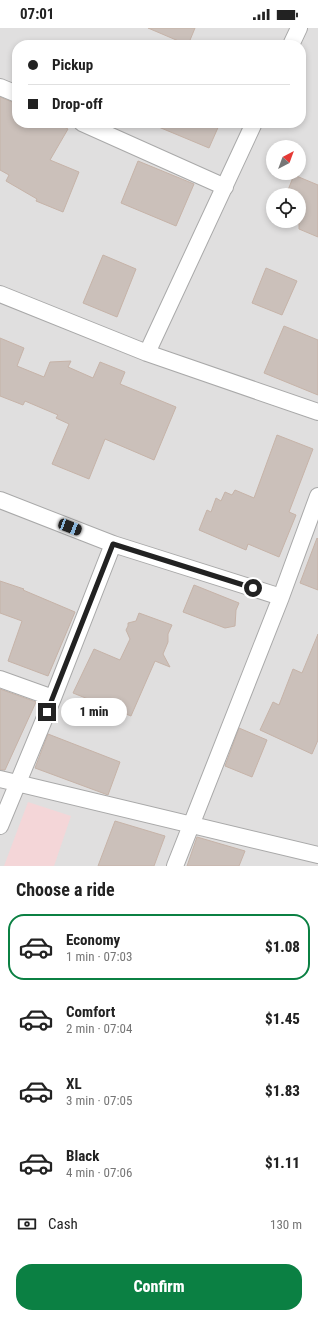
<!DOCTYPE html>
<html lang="en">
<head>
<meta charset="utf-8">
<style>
  body { margin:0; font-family:"Roboto Condensed",sans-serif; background:#f2f2f2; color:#222; height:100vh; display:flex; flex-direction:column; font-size:15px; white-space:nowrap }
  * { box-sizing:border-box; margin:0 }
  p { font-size:13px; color:#767676 }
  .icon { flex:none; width:22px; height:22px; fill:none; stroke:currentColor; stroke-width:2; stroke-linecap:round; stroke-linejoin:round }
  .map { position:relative; height:838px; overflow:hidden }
  .panel { display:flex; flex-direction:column; background:#fff; flex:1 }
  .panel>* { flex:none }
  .top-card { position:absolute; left:12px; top:12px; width:294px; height:88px; border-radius:16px; box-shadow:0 2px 6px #0003; display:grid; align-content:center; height:88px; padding:0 16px; background:#fff }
  .needle { width:26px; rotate:41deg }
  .buttons { position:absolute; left:266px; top:112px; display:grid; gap:8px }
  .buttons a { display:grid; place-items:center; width:40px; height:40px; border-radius:50%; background:#fff; box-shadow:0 2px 6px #0003; font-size:20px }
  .end { position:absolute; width:18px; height:18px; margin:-9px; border:5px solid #222; background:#fff; box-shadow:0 0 0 2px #fff }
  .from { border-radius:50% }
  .bubble { position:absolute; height:28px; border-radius:14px; background:#fff; box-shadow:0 2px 6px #0003; font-size:13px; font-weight:800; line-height:28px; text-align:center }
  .car { position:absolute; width:12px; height:24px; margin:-12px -6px; border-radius:5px; box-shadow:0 0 3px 1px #0007; background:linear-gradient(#222 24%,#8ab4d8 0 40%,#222 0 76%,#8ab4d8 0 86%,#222 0) }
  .top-card b { display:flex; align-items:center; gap:14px; height:38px; font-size:15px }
  .top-card b+b { border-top:1px solid #e0e0e0 }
  .top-card i { width:10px; height:10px; background:#222 }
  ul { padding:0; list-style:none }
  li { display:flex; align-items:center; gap:12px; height:66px; margin:0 8px 6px; padding:0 8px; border:2px solid transparent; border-radius:16px }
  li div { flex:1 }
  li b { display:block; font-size:15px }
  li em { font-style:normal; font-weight:800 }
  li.current { border-color:#0b8043 }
  li>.icon { width:36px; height:36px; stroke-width:1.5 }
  h2 { padding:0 16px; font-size:18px; line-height:48px }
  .pay { display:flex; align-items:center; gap:10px; height:44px; padding:0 16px; font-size:15px }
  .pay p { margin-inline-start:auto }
  .button { display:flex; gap:8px; margin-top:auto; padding:8px 16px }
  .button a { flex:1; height:46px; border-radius:16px; background:#0b8043; color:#fff; font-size:16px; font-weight:800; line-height:46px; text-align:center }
  .status { display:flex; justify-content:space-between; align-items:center; height:28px; padding:0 20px; background:#fff; direction:ltr }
  .status svg { height:11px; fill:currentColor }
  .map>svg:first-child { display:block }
  .residential { fill:#e0dfdf; fill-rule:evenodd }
  .commercial { fill:#f4d6d8 }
  .building { fill:#cbc0ba; stroke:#c6b3a8 }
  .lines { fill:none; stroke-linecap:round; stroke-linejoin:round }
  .minor-casing { stroke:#a9a9a9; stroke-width:18 }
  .minor { stroke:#fff; stroke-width:16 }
  .route { stroke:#222; stroke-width:5 }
</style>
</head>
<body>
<div class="status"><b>07:01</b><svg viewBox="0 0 49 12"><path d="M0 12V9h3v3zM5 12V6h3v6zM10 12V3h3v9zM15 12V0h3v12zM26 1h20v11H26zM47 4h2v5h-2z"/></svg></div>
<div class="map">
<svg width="318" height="838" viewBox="0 0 318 838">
  <rect width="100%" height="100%" fill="#f3eee8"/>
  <path class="residential" d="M0,0h318v838h-318zM17,17h284v78h-284zM273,119h26v26h-26zM273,167h26v26h-26z"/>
  <path class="commercial" d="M28,774l43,14 -17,50h-50z"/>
  <path class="building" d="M148,0h47l-7,17z
    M0,69l17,7v19h40l11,6 -18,31 29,12 -16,40 -27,-11 1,-2 -31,-18 3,-6 -9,-5z
    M149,95h71l-11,25z
    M138,133l56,23 -18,42 -55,-23z
    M294,147l24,10v52l-19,-8v-34h-13z
    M103,227l33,14 -19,48 -34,-14z
    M266,240l31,13 -15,34 -30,-12z
    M284,298l34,14v55l-54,-22z
    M0,310l24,10 -7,18 27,11 6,-15 21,-1 -3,6 25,11 7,-16 25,10 -5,12 56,23 -22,53 -49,-21 -16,40 -37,-15 17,-40 -13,-6 2,-3 -33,-14 -2,4 -23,-9z
    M277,407l36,14 -24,63 7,3 -17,42 -31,-13 -2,6 -47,-20 8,-20 4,2 5,-14 5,3 4,-9 7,3 3,-5 19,8z
    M317,510l1,1v51l-18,-7z
    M0,553l24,8 -1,1 52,22 -27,64 -40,-15 14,-40 -22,-8z
    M194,557l45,18 -3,7 -1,16 -10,2 -42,-16z
    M139,585l33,12 -4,9v8l-5,12 7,13 -15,-6 -24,55 -58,-23 21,-44 26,11 10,-21 -4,-9 2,-4v-3l8,-2z
    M318,606v106l-6,14 -52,-24 13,-28 6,3 14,-36 9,4z
    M0,661l36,13 -31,68h-5z
    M239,700l28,12 -15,37 -27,-11z
    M48,706l72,28 -12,33 -73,-27z
    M115,793l50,15 -11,30h-56z
    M197,809l48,14 -6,15h-52z"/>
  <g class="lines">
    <g class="minor-casing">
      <path id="minor" d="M291,17l8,-17
        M0,59l17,7
        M82,95l143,64
        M0,266l147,59 171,59
        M147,325l107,-230
        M0,472l113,44 168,53
        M0,651l53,19
        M0,751c106,25 212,50 318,76
        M0,798l53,-128 60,-154
        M175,838l106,-269 37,-101"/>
    </g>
    <use href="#minor" class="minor"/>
  </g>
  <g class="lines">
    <path class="route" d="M47,684l66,-168 140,44"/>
  </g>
</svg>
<div class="buttons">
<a><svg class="needle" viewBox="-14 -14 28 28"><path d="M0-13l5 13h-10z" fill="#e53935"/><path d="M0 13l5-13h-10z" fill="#767676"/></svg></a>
<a><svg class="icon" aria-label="locate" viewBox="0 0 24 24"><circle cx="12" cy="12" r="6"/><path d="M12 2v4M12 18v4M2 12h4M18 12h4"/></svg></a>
</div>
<i class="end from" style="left:253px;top:560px"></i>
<i class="end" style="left:47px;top:684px"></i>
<div class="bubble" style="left:61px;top:670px;width:66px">1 min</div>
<i class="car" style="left:70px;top:499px;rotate:111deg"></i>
<div class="top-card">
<b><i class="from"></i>Pickup</b>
<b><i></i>Drop-off</b>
</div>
</div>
<section class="panel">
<h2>Choose a ride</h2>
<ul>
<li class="current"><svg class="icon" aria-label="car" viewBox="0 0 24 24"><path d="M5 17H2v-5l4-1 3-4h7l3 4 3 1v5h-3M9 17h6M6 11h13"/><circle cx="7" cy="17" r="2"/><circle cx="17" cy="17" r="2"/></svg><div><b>Economy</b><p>1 min · 07:03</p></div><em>$1.08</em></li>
<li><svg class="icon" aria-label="car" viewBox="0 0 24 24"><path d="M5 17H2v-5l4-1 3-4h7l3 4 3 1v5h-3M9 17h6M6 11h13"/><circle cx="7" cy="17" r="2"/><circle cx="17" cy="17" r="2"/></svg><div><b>Comfort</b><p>2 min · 07:04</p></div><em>$1.45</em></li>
<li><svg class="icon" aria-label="car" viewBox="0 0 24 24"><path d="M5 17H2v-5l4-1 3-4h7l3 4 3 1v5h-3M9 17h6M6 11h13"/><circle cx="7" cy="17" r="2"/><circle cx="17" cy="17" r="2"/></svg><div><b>XL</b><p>3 min · 07:05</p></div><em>$1.83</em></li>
<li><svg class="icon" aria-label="car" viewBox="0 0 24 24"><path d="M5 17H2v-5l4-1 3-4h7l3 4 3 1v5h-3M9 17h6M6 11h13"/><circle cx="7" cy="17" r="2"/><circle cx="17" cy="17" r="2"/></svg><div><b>Black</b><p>4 min · 07:06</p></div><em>$1.11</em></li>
</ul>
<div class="pay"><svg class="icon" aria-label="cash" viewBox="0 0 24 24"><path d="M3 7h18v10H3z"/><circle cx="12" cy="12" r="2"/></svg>Cash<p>130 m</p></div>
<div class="button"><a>Confirm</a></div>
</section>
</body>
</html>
